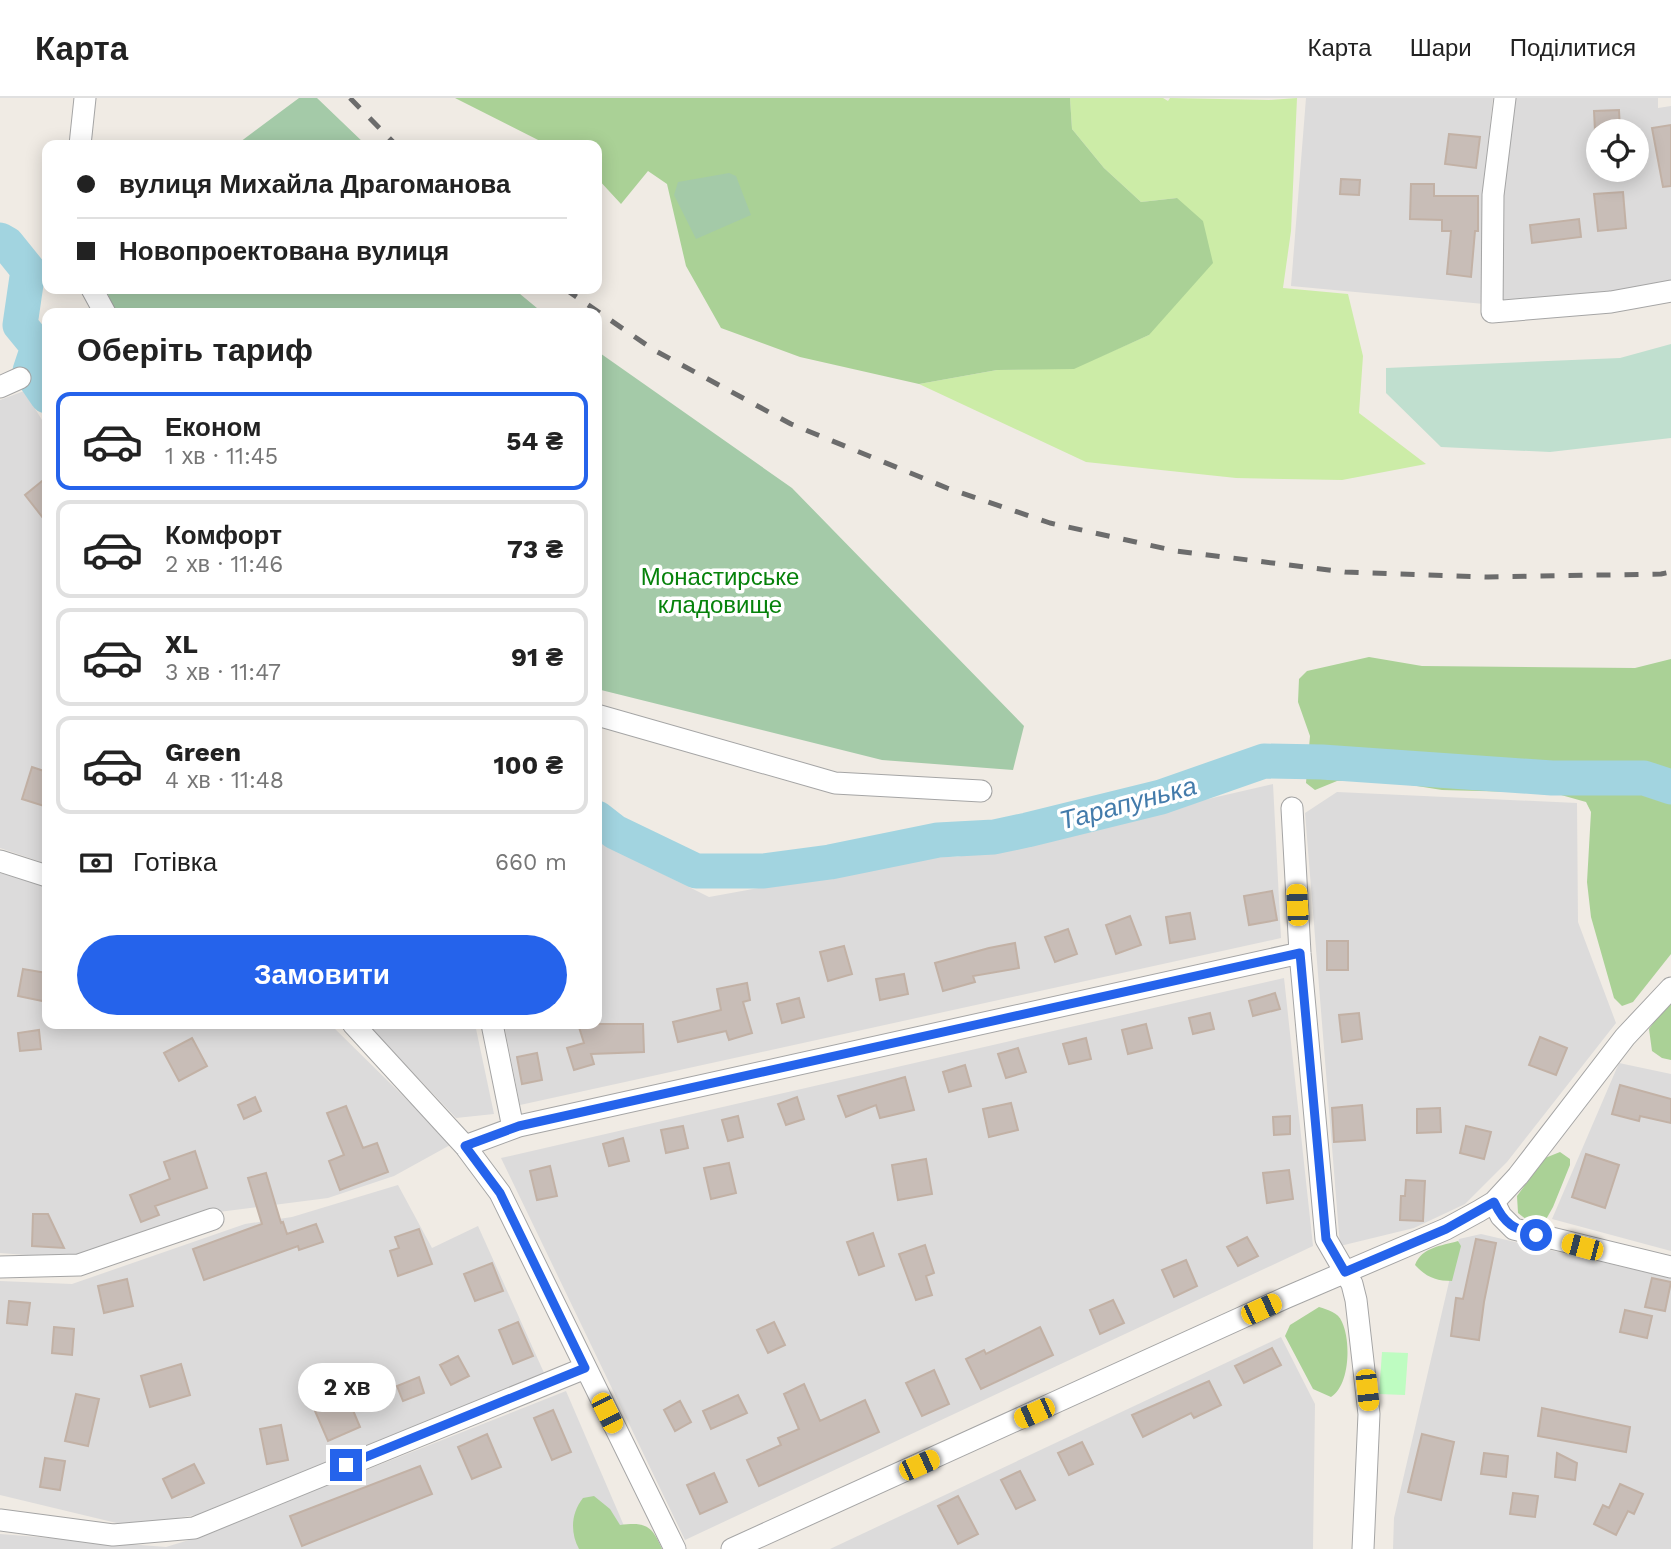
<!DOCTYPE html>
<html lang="uk">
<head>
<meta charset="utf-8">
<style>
  body { margin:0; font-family:"Work Sans",sans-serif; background:#f2f2f2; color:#222; height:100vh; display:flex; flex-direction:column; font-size:26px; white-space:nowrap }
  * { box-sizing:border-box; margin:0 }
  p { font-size:23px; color:#767676 }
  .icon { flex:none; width:38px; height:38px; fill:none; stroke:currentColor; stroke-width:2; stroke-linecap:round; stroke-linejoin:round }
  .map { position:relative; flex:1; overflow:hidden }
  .sheet { position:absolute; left:42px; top:210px; width:560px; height:721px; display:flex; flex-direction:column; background:#fff; border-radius:14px; box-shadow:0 4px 18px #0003 }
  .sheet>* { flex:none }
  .top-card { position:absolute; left:42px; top:42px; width:560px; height:154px; border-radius:14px; box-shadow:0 4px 18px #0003; display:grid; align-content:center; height:154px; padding:0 35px; background:#fff }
  .tools { position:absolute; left:1586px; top:21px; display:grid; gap:14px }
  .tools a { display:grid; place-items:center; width:63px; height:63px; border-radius:50%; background:#fff; box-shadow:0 4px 18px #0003; font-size:35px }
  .end { position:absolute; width:32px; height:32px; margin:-16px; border:9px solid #2563eb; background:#fff; box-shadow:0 0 0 4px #fff }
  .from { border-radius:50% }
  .bubble { position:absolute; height:49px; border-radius:24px; background:#fff; box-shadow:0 4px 18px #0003; font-size:23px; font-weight:700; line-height:49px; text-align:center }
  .car { position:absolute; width:21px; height:42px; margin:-21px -10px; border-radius:9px; box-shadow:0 0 5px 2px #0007; background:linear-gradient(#f5c518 24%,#345 0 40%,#f5c518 0 76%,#345 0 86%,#f5c518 0) }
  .top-card b { display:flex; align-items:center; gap:24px; height:66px; font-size:26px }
  .top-card b+b { border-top:2px solid #e0e0e0 }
  .top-card i { width:18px; height:18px; background:#222 }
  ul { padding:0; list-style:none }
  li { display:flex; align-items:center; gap:21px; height:98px; margin:0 14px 10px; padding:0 21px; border:4px solid #e0e0e0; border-radius:14px }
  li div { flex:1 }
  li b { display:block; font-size:26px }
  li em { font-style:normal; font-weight:700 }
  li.on { border-color:#2563eb }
  li>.icon { width:63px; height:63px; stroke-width:1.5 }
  h2 { padding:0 35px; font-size:32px; line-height:84px }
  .pay { display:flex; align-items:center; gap:18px; height:77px; padding:0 35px; font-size:26px }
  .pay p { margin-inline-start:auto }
  .primary-button { display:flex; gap:14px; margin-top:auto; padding:14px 35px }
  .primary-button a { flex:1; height:80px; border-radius:42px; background:#2563eb; color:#fff; font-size:28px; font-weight:700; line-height:80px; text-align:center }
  header { display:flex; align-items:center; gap:42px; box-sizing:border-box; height:98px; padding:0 35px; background:#fff; border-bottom:2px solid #e0e0e0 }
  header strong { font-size:33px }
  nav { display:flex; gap:38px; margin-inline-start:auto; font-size:24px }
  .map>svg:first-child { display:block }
  .residential { fill:#dcdbdb; fill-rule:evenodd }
  .grass { fill:#cceca7 }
  .forest { fill:#aad196 }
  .wetland { fill:#c0dfcf }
  .cemetery { fill:#a4caa8 }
  .park { fill:#befcc1 }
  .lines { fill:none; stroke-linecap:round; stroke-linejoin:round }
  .river { stroke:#a2d4e0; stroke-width:35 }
  .building { fill:#c8bdb7; stroke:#c2b1a5; stroke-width:2 }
  .minor-casing { stroke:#a5a5a5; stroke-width:23 }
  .minor { stroke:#fff; stroke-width:21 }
  .rail { stroke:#6c6c6c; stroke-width:5; stroke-dasharray:14 14; stroke-linecap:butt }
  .route { stroke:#2563eb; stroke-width:9 }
  .labels { text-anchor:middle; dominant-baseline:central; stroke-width:7; stroke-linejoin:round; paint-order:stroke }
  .park-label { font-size:24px; fill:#06820b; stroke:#fff }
  .water-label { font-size:26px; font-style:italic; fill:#437bab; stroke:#fff }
</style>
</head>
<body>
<header>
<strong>Карта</strong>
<nav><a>Карта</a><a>Шари</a><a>Поділитися</a></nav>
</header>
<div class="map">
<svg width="1671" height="1451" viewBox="0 0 1671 1451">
  <rect width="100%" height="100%" fill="#f0ebe4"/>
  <path class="residential" d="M1306,0h187l-8,76 -1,130 -193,-18z
    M1514,0h144v10l13,-2v176l-59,11 -112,8 3,-116zM1598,33h38v39h-38z
    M24,293l23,37v436l-47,-16v-448z
    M1273,686l8,154 -761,167 -16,-81h93v-183l112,56 225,-41 23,1z
    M1337,694l240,11 1,119 38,101 -109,139 -42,42 -51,24 -74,18 -35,-433z
    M0,775l47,13v138h283l122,120 -58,32 -66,22 -133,17 -102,38 -30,5 -63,-5z
    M1284,880l29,268 -628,294 -184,-382z
    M367,926h108l19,90 -38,4z
    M1619,965l52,11v177l-119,-32z
    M398,1087l34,63 46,-22 67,149 -349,140 -67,11 -129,-31v-214l72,3 173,-60 47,-7z
    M1481,1136l190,44v271h-278l1,-31 65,-279z
    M1281,1239l34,67 -2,145h-483z
    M566,1293l68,158h-634v-15l166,13 23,-7z"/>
  <path class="grass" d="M1070,0h93l5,3 2,-3 99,2 28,-2 -6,133 -8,57 65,6 15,62 -4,57 67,51 -84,16 -106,-2 -150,-16 -167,-78 78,-14 77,-2 75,-33 28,-137 -36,4 -37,-34 -32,-39z"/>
  <path class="forest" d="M455,0h615l2,31 32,39 37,34 36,-4 26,23 10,42 -64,72 -75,34 -77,1 -78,14 -119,-27 -79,-29 -35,-62 -19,-82 -19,-13 -27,33 -24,-26v-33h-49z
    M1369,559l53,9 213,2 36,-9v295l-38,48 -11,4 -8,-8 -23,-81 -4,-35 4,-70 -5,-10 -32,-9 -112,-3 -69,-11 -36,2 -22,9 -9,-7 4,-47 -12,-34 1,-23 8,-8z
    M1671,900v62l-9,-2 -10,-7 -3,-22z
    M1560,1054l10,7v6l-17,42 -9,16 -12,1 -14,-11 -1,-17 28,-38z
    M1458,1143l3,5 -9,35c-16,0 -26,-4 -37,-16 7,-18 26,-19 43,-24z
    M1319,1209c9,3 19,5 23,15 9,19 8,63 -11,75l-18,-8 -28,-53 5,-11z
    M594,1398l16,13 10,16c25,-3 32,0 42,24h-83c-9,-17 -8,-36 4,-51z"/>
  <path class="wetland" d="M1671,246v94l-121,14 -109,-5 -55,-54v-25l234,-10z"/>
  <path class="cemetery" d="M299,0h18l49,47h-130z
    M729,75l7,3 15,39 -55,24 -22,-44 4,-13z
    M106,191h408l29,24h-428z
    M597,253l195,137 232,238 -11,44 -131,-10 -285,-71z"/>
  <path class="park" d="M1382,1254l26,1 -3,42 -26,-1z"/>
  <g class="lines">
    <path class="river" d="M0,142l7,4 21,26 -8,55 18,22 -8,24 17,25
      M597,720l18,14 81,39h68l66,-9 108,-22 56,-3 33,-7 134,-33 103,-36 58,1 230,16h92l27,9"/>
  </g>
  <path class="building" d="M1619,12l1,21h-25l-1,-20z
    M1671,27v61l-8,1 -11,-59z
    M1449,36l31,3 -4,31 -31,-4z
    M1341,81l19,1 -1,15 -19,-1z
    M1411,86h23v12h44v35h-3l-4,46 -24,-3 4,-43h-9v-11l-32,-1z
    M1623,94l3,36 -28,3 -4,-37z
    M1579,121l2,18 -49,6 -2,-18z
    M47,379v46l-22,-28z
    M32,669l15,5v35l-25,-8z
    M1272,793l5,29 -28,5 -5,-29z
    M1190,815l5,26 -25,4 -4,-26z
    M1130,818l11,29 -25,9 -10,-29z
    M1068,831l9,25 -22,8 -10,-25z
    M1327,843h21v29h-21z
    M1015,845l4,25 -46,8 2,6 -32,9 -8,-28 54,-15z
    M844,848l8,28 -24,7 -8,-29z
    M23,871l24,4v29l-29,-6z
    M904,876l4,20 -28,6 -4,-21z
    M747,885l3,17 -7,2 9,31 -23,7 -3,-9 -48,11 -5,-20 48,-12 -4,-21z
    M1275,895l5,16 -27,7 -4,-15z
    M799,900l5,19 -22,6 -5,-19z
    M1210,915l4,16 -21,5 -4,-16z
    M1359,915l3,26 -20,3 -3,-27z
    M578,926h65l1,28 -53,2 3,10 -20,6 -7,-22 17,-5z
    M1146,926l6,24 -24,6 -6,-24z
    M39,932l2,19 -21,2 -2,-18z
    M1540,939l27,11 -11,27 -27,-10z
    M192,940l15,28 -28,15 -15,-28z
    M1086,940l5,21 -22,5 -6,-20z
    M1018,950l8,24 -20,6 -8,-24z
    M537,955l5,27 -20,4 -5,-27z
    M965,967l6,21 -22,6 -6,-20z
    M905,979l9,33 -34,8 -4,-13 -30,12 -8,-21z
    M1620,987l51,14v24l-31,-7 -1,5 -27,-7z
    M255,999l6,14 -17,8 -6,-14z
    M797,999l7,22 -18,6 -8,-21z
    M1011,1005l7,27 -29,7 -6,-28z
    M1362,1007l3,35 -31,2 -2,-34z
    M346,1008l17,42 14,-5 11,29 -48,18 -11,-29 15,-6 -17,-42z
    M1440,1010l1,24 -24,1v-24z
    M738,1018l5,21 -15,4 -6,-21z
    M1290,1018v18l-16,1 -1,-18z
    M683,1028l5,22 -22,5 -5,-23z
    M1466,1028l25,6 -7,27 -24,-6z
    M623,1040l6,23 -20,5 -6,-22z
    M195,1053l12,37 -52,18 4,9 -18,7 -11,-27 40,-16 -6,-17z
    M1586,1056l33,11 -14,43 -33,-11z
    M926,1061l6,35 -34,6 -6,-35z
    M729,1065l7,30 -25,6 -7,-31z
    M550,1068l7,30 -20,4 -7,-29z
    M1289,1072l4,29 -26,4 -4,-30z
    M266,1075l15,50 2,-1 4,12 29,-10 7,18 -24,8 -1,-4 -94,34 -11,-31 69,-25 -14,-46z
    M1406,1082l19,1 -2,40 -23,-1 1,-24h4z
    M33,1116h15l16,34 -32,-2z
    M419,1131l13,35 -34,12 -8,-25 9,-3 -4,-11z
    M873,1135l11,33 -25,9 -12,-33z
    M1247,1139l11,19 -20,10 -11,-19z
    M1476,1141l20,4 -12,59 -5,38 -28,-4 5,-38 7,1z
    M925,1147l9,28 -8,3 6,19 -16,5 -17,-46z
    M1186,1162l11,26 -23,11 -12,-27z
    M492,1165l11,28 -28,10 -11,-27z
    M1652,1180l19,4 -6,29 -20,-4z
    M127,1181l6,27 -29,7 -6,-27z
    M1113,1202l11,23 -24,11 -10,-24z
    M9,1203l21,2 -3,22 -20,-2z
    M1625,1212l27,6 -5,22 -27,-6z
    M518,1224l15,34 -20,8 -14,-34z
    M774,1224l11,23 -17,8 -11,-23z
    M54,1229l20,2 -2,26 -20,-2z
    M1040,1229l13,28 -72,34 -15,-30 18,-9 2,4z
    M1272,1250l9,17 -37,18 -9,-17z
    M458,1258l11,20 -18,9 -11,-20z
    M181,1266l9,31 -40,12 -9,-31z
    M934,1272l15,34 -27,12 -16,-33z
    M419,1279l5,16 -21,8 -6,-15z
    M1209,1283l12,24 -27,13 -3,-5 -48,24 -11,-22z
    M804,1286l16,37 45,-21 14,32 -120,54 -12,-26 34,-15 -3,-7 21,-9 -15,-35z
    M76,1296l23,5 -11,47 -23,-5z
    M738,1297l9,18 -36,16 -8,-18z
    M347,1298l13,31 -32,14 -13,-30z
    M680,1303l11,21 -16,9 -11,-21z
    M1542,1310l88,19 -4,25 -88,-16z
    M553,1312l18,42 -19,8 -18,-42z
    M281,1327l7,35 -21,4 -7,-35z
    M487,1336l14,33 -29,12 -14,-32z
    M1422,1336l32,8 -13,58 -33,-8z
    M1082,1344l11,22 -24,11 -11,-22z
    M1484,1355l24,3 -2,21 -25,-3z
    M1557,1355l20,10 -2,17 -20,-3z
    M45,1360l20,3 -5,29 -20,-3z
    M194,1366l10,19 -32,15 -9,-19z
    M420,1368l12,28 -130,52 -12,-30z
    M1020,1373l15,29 -19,9 -15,-29z
    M714,1375l13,29 -27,12 -13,-29z
    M1620,1386l23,10 -9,20 -6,-3 -12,24 -22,-11 9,-19 6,3z
    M1513,1395l25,3 -3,21 -25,-3z
    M958,1398l20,38 -20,10 -20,-38z"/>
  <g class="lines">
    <g class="minor-casing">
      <path id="minor" d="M1505,0l-12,97 -1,117 119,-10 60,-11
        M80,47l5,-47
        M92,191l13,24
        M0,289l20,-9
        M597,617l238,68 146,8
        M1292,710l8,145 26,286 26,45 4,16 13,114 -6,135
        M0,763l47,15
        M353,926l112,122 35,47 175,356
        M492,926l21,104
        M465,1048l54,-20 781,-173
        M1494,1104l7,14 13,13 157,38
        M0,1169l79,-2 134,-46
        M0,1422l113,15 81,-7 391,-160
        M732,1451l553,-251 161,-69 33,-18 15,-9 24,-26 107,-139 46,-49"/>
    </g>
    <use href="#minor" class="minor"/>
    <path class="rail" d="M350,0l46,47
      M565,191l89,61 137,74 156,64 103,35 126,28 169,21 143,5 173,-3 10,-2"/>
  </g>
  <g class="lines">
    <path class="route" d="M346,1367l239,-97 -85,-175 -35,-47 54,-20 781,-173 26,286 19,33 101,-43 48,-27c11,23 19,26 42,33"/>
  </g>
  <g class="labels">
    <g class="park-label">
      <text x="720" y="479">Монастирське<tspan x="720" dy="28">кладовище</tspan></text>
    </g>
    <g class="water-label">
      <text transform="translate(1128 705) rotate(-15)">Тарапунька</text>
    </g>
  </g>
</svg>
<div class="tools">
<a><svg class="icon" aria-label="locate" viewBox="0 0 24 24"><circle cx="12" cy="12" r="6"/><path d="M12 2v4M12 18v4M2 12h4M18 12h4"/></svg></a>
</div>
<i class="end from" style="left:1536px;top:1137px"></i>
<i class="end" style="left:346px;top:1367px"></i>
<div class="bubble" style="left:298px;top:1265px;width:98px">2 хв</div>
<i class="car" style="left:1297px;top:807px;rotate:357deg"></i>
<i class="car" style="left:1582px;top:1149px;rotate:285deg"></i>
<i class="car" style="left:1261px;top:1211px;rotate:65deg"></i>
<i class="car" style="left:1367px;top:1292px;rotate:174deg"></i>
<i class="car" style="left:607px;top:1315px;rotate:153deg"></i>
<i class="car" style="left:1034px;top:1315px;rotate:246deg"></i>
<i class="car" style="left:919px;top:1367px;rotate:66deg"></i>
<div class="top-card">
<b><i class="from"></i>вулиця Михайла Драгоманова</b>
<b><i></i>Новопроектована вулиця</b>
</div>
<section class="sheet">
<h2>Оберіть тариф</h2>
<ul>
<li class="on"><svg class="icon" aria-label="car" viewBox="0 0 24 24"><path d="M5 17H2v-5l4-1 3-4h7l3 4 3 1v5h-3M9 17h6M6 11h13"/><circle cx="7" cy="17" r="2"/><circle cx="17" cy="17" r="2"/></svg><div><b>Економ</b><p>1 хв · 11:45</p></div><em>54 ₴</em></li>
<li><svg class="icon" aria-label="car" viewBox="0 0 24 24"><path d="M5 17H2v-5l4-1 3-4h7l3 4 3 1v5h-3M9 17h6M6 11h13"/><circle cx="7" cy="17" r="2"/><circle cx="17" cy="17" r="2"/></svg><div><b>Комфорт</b><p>2 хв · 11:46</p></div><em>73 ₴</em></li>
<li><svg class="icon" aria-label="car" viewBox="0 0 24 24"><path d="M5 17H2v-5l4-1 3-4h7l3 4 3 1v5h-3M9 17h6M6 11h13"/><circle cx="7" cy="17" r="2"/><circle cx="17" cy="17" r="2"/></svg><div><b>XL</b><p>3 хв · 11:47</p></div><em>91 ₴</em></li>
<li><svg class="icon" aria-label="car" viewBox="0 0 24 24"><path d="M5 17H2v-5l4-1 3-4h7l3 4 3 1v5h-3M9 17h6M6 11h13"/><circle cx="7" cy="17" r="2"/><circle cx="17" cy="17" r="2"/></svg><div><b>Green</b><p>4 хв · 11:48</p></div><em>100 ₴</em></li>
</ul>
<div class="pay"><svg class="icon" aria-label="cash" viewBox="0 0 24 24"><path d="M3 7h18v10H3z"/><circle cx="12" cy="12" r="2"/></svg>Готівка<p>660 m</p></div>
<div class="primary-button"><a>Замовити</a></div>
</section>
</div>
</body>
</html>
